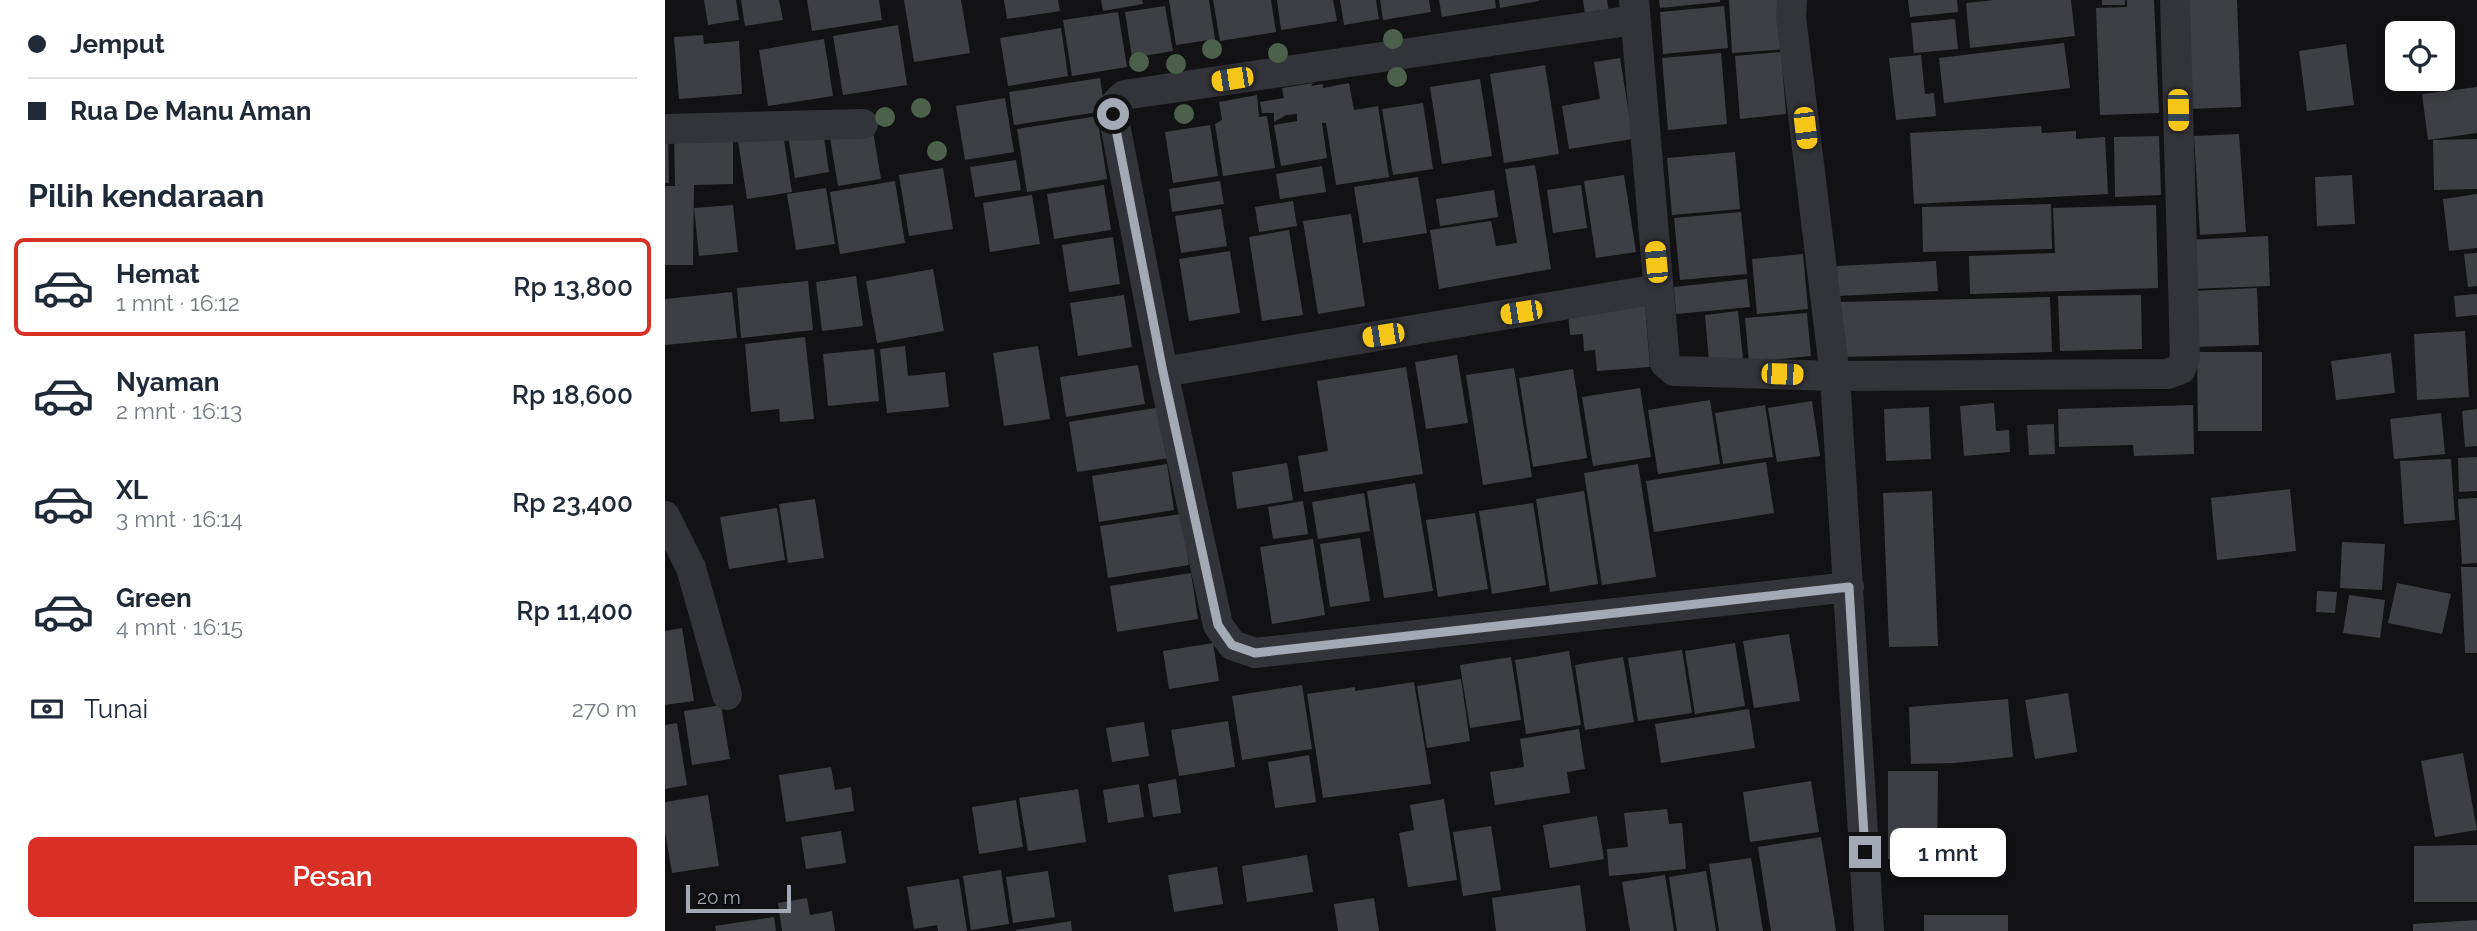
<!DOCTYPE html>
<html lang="id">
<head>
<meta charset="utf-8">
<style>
  body { margin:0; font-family:Raleway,sans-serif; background:#f2f2f3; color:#1f2937; height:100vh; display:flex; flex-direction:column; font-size:26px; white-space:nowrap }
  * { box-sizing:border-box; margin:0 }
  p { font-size:23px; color:#747a83 }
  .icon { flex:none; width:38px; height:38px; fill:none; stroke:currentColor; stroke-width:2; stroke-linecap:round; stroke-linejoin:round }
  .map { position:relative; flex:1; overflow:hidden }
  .drawer { display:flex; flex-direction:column; background:#fff; width:665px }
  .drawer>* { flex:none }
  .top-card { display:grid; align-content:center; height:154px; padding:0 28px; background:#fff }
  .fabs { position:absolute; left:1720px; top:21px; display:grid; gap:14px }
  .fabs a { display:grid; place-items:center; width:70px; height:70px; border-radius:10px; background:#fff; box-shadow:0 4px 10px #0003; font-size:35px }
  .scale { position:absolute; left:21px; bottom:18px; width:105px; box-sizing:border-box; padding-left:7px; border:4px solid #a3a9b5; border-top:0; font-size:19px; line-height:24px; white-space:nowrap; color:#a3a9b5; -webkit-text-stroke:5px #0d0d0f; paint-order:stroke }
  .end { position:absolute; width:32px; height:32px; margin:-16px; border:9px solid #a3a9b5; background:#111; box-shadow:0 0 0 4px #111 }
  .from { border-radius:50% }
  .bubble { position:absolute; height:49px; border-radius:10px; background:#fff; box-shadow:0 4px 10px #0003; font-size:23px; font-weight:600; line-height:49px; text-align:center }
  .car { position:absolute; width:21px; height:42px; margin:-21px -10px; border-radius:9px; box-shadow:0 0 5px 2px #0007; background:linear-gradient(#f5c518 24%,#345 0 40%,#f5c518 0 76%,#345 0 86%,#f5c518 0) }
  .top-card b { display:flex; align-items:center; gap:24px; height:66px; font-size:26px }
  .top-card b+b { border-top:2px solid #e0e1e3 }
  .top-card i { width:18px; height:18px; background:#1f2937 }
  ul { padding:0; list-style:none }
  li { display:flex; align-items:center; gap:21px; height:98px; margin:0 14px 10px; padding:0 14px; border:4px solid transparent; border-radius:10px }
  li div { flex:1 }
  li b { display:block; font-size:26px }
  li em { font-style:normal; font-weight:600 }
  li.current { border-color:#d93025 }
  li>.icon { width:63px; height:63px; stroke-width:1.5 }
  h2 { padding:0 28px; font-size:32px; line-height:84px }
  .pay { display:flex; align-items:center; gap:18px; height:77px; padding:0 28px; font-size:26px }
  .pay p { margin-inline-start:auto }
  .primary-button { display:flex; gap:14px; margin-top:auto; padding:14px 28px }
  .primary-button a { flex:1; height:80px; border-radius:10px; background:#d93025; color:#fff; font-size:28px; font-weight:600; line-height:80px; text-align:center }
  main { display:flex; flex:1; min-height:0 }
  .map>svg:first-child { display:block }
  .building { fill:#3e3f44 }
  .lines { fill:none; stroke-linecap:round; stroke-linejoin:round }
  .street { stroke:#333439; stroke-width:30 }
  .tree { fill:#4b614b }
  .route { stroke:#a3a9b5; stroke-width:9 }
</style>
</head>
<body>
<main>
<section class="drawer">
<div class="top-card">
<b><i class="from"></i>Jemput</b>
<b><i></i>Rua De Manu Aman</b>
</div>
<h2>Pilih kendaraan</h2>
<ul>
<li class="current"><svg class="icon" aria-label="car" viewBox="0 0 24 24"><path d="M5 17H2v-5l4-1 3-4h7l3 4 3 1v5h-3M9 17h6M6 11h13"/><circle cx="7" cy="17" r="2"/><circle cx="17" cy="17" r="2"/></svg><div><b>Hemat</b><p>1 mnt · 16:12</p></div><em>Rp 13,800</em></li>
<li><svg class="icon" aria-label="car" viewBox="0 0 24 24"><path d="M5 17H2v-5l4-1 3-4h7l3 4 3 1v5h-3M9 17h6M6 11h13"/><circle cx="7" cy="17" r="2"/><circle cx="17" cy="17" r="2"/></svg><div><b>Nyaman</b><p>2 mnt · 16:13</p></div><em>Rp 18,600</em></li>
<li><svg class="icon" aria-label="car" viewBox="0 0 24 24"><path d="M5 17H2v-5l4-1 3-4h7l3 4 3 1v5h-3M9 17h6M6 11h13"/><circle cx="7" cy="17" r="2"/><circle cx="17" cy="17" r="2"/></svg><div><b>XL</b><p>3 mnt · 16:14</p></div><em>Rp 23,400</em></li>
<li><svg class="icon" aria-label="car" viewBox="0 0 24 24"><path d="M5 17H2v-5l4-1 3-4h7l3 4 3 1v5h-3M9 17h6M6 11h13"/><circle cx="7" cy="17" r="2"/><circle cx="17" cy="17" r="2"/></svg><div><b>Green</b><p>4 mnt · 16:15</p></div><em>Rp 11,400</em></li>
</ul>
<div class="pay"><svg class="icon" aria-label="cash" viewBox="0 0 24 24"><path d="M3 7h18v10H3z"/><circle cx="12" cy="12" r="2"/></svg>Tunai<p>270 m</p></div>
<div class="primary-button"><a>Pesan</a></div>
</section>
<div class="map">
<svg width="1812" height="931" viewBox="0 0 1812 931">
  <rect width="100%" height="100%" fill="#121214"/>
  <path class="building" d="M39,0h32l3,20 -31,5z
    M76,0h38l4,20 -38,6z
    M142,0h72l3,20 -70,11z
    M239,0h57l9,53 -56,9z
    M339,0h54l2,11 -53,8z
    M436,0h41l1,4 -40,7z
    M504,0h40l6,39 -39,6z
    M548,0h58l5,32 -56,9z
    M612,0h56l4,21 -56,9z
    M675,0h36l3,19 -35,6z
    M715,0h49l2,12 -48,8z
    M774,0h56l1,8 -54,9z
    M834,0h40v1l-39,7z
    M918,0h24l3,19 -24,3z
    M994,0h61v2l-60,6z
    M1064,0h53l3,49 -53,4z
    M1243,0h49l1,12 -48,5z
    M1329,0h77l4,36 -105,12 -4,-45z
    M1437,0h23v5h-23z
    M1462,0h27l5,113 -59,2 -4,-107 31,-1z
    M1519,0h53l4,107 -53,2z
    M500,6l8,45 -41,7 -7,-46z
    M1059,6l4,42 -65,6 -3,-42z
    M453,12l9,55 -55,9 -9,-56z
    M1290,19l3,30 -44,4 -3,-30z
    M233,25l9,60 -64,10 -10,-59z
    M396,28l7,48 -60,10 -8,-48z
    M38,35l1,9 35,-3 3,53 -63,5 -5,-62z
    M159,39l9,57 -65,10 -9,-56z
    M1399,43l6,45 -126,15 -5,-45z
    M1681,44l8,61 -47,6 -8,-60z
    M1116,52l5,62 -46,5 -5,-63z
    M1056,53l6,71 -59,6 -6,-72z
    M1256,55l4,39 9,-1 2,23 -40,4 -7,-62z
    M955,58l13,81 -64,10 -7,-43 38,-7 -6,-37z
    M880,65l14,89 -55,9 -14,-89z
    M435,78l5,33 -91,14 -5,-33z
    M815,79l12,77 -50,8 -12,-77z
    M648,83l-2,3 12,-2v4l26,-5 5,27 24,-4 11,71 -53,8 -10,-62h-4l5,35 -46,8 -7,-41 23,-4v-7l-11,1 -12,7v-9h-12l-2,-11 24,-4 -2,-10z
    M1812,87v46l-49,7 -6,-46z
    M592,95l2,22 8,-1 8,52 -52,8 -8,-52 7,-4 -3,-18z
    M340,98l9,54 -49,8 -9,-54z
    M758,103l10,66 -40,6 -11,-66z
    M432,116l10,63 -80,13 -10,-63z
    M207,125l9,54 -43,7 -9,-54z
    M545,125l8,51 -45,7 -8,-51z
    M1376,126l1,7 34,-2v8l29,-2 3,57 -194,10 -4,-71z
    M0,130h3l1,53h-4z
    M158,130l6,42 -34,6 -7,-43z
    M9,131h59v53l-39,1 -1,80h-28v-79h10z
    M118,134l9,58 -45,7 -9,-58z
    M1574,134l7,98 -46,3 -6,-99z
    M1494,136l2,59 -46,2 -1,-60z
    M1812,139v50l-43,1 -1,-50z
    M1070,152l5,57 -68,6 -5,-57z
    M351,160l5,30 -46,7 -5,-30z
    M870,165l16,104 -112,20 -9,-59 61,-9 5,25 21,-3 -12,-74z
    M657,166l4,26 -46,7 -4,-25z
    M278,168l10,61 -44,7 -10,-61z
    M959,175l12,77 -40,6 -12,-77z
    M1687,175l3,49 -38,2 -2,-49z
    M753,177l9,56 -64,10 -9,-56z
    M230,181l10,62 -65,11 -10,-62z
    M555,181l4,23 -52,8 -3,-23z
    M439,185l7,45 -57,9 -7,-45z
    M916,185l6,43 -34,5 -6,-43z
    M161,188l9,56 -39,6 -9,-56z
    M829,190l4,27 -58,9 -4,-27z
    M1812,194v54l-28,3 -6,-52z
    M367,195l8,49 -50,8 -7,-49z
    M628,201l4,25 -38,6 -4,-25z
    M1386,204l1,45 -129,3 -1,-45z
    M68,205l5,47 -39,4 -5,-48z
    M1491,205l2,83 -188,6 -1,-38 86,-3 -2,-45z
    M556,209l6,37 -46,7 -6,-37z
    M1076,212l6,62 -67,6 -6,-62z
    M686,214l14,92 -47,8 -15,-93z
    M624,230l14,85 -41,6 -13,-84z
    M1603,236l2,50 -82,3 -2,-49z
    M448,237l7,47 -51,8 -7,-47z
    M565,251l10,62 -51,8 -10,-62z
    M1812,253v33l-9,1 -4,-33z
    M1138,254l5,55 -51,5 -5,-55z
    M1271,261l2,30 -100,5 -1,-30z
    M268,269l11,62 -67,12 -11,-62z
    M191,276l7,50 -41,5 -6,-49z
    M1082,279l3,28 -74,7 -2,-27z
    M143,281l5,49 -72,8 -4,-50z
    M1592,288l2,57 -66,2 -2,-56z
    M67,292l5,46 -72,7v-46z
    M1812,294v21l-21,2 -2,-21z
    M459,295l8,52 -54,9 -8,-53z
    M1476,295l1,54 -82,2 -2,-55z
    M1385,297l2,55 -213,5 -1,-55z
    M980,304l5,63 -53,4 -2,-21 -11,1 -1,-17 -13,1 -2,-25z
    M1073,311l5,48 -34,3 -4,-47z
    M1142,313l4,43 -62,6 -4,-44z
    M1800,331l4,66 -52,3 -3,-66z
    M140,337l9,82 -34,3 -1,-13 -28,3 -6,-68z
    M240,346l3,30 37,-4 4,35 -62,6 -7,-64z
    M373,346l12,73 -46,7 -11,-73z
    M209,349l5,52 -51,5 -5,-52z
    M1532,352h65v79h-64z
    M1726,353l4,40 -59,7 -5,-39z
    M792,355l11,68 -42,6 -11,-67z
    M473,365l7,39 -79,13 -6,-40z
    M741,367l17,107 -119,18 -6,-36 30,-5 -11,-70z
    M849,368l18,109 -49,8 -17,-110z
    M908,369l14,89 -54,9 -14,-89z
    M975,388l11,69 -58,9 -11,-69z
    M1045,400l10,64 -62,10 -10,-64z
    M1147,401l8,55 -43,6 -9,-54z
    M1329,403l2,28 13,-1 1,22 -46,4 -4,-50z
    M1100,405l8,52 -50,7 -8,-51z
    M1528,405l1,49 -60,2 -1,-11 -74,2 -1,-38z
    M496,407l8,51 -92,14 -8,-50z
    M1264,407l2,52 -45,2 -2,-52z
    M1812,409v37l-12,1 -3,-36z
    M1776,413l4,41 -51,5 -4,-40z
    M1389,424l1,30 -26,1 -2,-30z
    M1812,457v34l-18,1 -1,-34z
    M1786,459l4,61 -51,4 -4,-63z
    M1101,462l8,51 -120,19 -8,-51z
    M622,463l6,37 -56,9 -5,-37z
    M502,464l7,46 -75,12 -7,-46z
    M973,464l18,113 -54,8 -18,-112z
    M750,483l18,108 -49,7 -17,-107z
    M1625,489l6,62 -79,9 -6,-62z
    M919,491l14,93 -48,8 -14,-93z
    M1267,491l6,155 -49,1 -6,-154z
    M699,493l6,38 -52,8 -6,-37z
    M1812,498v65l-15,1 -4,-65z
    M150,499l9,59 -36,5 -9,-59z
    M638,501l5,33 -35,5 -5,-32z
    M868,503l13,82 -54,9 -13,-83z
    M112,508l8,52 -56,9 -9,-52z
    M810,513l13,76 -50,8 -12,-77z
    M516,514l8,51 -81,13 -8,-52z
    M695,538l10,63 -40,6 -10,-63z
    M648,539l12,76 -53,9 -12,-77z
    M1677,542l43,2 -3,46 -42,-2z
    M1796,567h16v86h-12z
    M526,573l7,46 -81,13 -7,-46z
    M1732,583l54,11 -9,40 -54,-11z
    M1652,591l20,1 -2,21 -19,-1z
    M1684,595l36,5 -5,38 -37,-5z
    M17,628l12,73 -29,4v-74z
    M1124,634l11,67 -46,7 -11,-67z
    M548,643l6,38 -50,8 -6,-38z
    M1070,643l10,63 -50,8 -10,-63z
    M1017,650l10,63 -54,8 -10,-63z
    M904,651l12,74 -55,9 -11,-74z
    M846,657l10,63 -51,8 -10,-63z
    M958,657l11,65 -49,8 -10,-65z
    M796,679l9,62 -43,7 -10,-62z
    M749,682l17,102 -108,14 -16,-104 48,-7v4z
    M637,685l10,64 -70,11 -10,-64z
    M1403,693l9,59 -42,7 -10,-59z
    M1343,699l5,58 -59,6 -43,1 -2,-57z
    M56,705l9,54 -38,6 -8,-54z
    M1084,709l6,39 -94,15 -6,-39z
    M563,721l7,46 -56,9 -8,-46z
    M479,722l5,34 -37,6 -6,-34z
    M12,723l10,62 -22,4v-64z
    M914,729l6,40 -18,3 3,21 -75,12 -5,-33 34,-5 -4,-28z
    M1798,753l14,77 -42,7 -14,-76z
    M644,755l7,47 -41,6 -7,-46z
    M166,767l4,23 16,-3 3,24 -68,11 -7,-47z
    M1223,771h50l-1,88h-49z
    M511,779l5,34 -28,4 -5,-33z
    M1146,781l8,51 -69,10 -7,-50z
    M474,784l5,33 -36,6 -5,-33z
    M413,789l8,53 -58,9 -9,-53z
    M43,795l11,71 -47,7 -7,-41v-30z
    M779,799l13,81 -49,7 -9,-54 15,-3 -4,-25z
    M351,800l7,47 -44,7 -7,-47z
    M1002,809l2,15 13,-1 4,46 -77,7 -2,-27 21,-2 -4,-34z
    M932,816l7,43 -54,9 -7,-43z
    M826,826l10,64 -38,6 -10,-64z
    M176,831l5,32 -40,6 -5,-32z
    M1156,837l15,94h-65l-13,-84z
    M1812,845v57h-63v-56z
    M642,855l6,37 -66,10 -5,-36z
    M1086,858l12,73h-44l-10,-67z
    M552,867l6,37 -49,8 -6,-37z
    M336,870l8,54 -38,6 -8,-54z
    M383,871l7,46 -42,6 -7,-46z
    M1041,871l10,60h-39l-8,-54z
    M1000,875l9,56h-44l-8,-49z
    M294,879l8,52h-29l-1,-6 -23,4 -7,-42z
    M915,885l6,46h-90l-4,-33z
    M142,898l3,17 22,-4 3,20h-53l-4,-28z
    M709,898l5,33h-41l-4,-27z
    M1259,915h84v16h-84z
    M109,917l2,14h-60l-1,-5z
    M1812,920v11h-64v-7z
    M406,921l1,10h-56v-1z"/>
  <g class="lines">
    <path class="street" d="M969,0l31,363 9,8 161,5 34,555
      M1127,0l-1,17 44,359 332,-2 14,-5 4,-12 -10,-357
      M969,20l-510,75 -8,8 -3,11 50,258 55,253 14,20 23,8 594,-66
      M0,129l198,-5
      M498,372l495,-83
      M0,516l26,52 36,127"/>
  </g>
  <g class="tree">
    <circle cx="728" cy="39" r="10"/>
    <circle cx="547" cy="49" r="10"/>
    <circle cx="613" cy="53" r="10"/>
    <circle cx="474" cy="62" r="10"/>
    <circle cx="511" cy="64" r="10"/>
    <circle cx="732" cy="77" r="10"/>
    <circle cx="256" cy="108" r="10"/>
    <circle cx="519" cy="114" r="10"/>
    <circle cx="220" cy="117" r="10"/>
    <circle cx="272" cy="151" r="10"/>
  </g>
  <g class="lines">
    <path class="route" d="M448,114l50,258 55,253 14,20 23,8 594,-66 16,265"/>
  </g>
</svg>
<div class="fabs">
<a><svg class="icon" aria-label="locate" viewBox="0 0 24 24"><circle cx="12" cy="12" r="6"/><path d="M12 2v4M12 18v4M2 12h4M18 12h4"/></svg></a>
</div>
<div class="scale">20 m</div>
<i class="end from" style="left:448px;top:114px"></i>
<i class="end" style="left:1200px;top:852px"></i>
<div class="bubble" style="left:1225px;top:828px;width:116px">1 mnt</div>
<i class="car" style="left:567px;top:79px;rotate:261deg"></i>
<i class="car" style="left:1513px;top:110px;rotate:179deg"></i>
<i class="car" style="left:1140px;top:128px;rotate:173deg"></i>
<i class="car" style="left:991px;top:262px;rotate:355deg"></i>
<i class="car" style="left:856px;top:312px;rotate:261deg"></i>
<i class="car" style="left:718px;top:335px;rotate:261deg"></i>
<i class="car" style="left:1117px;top:374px;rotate:92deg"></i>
</div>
</main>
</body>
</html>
